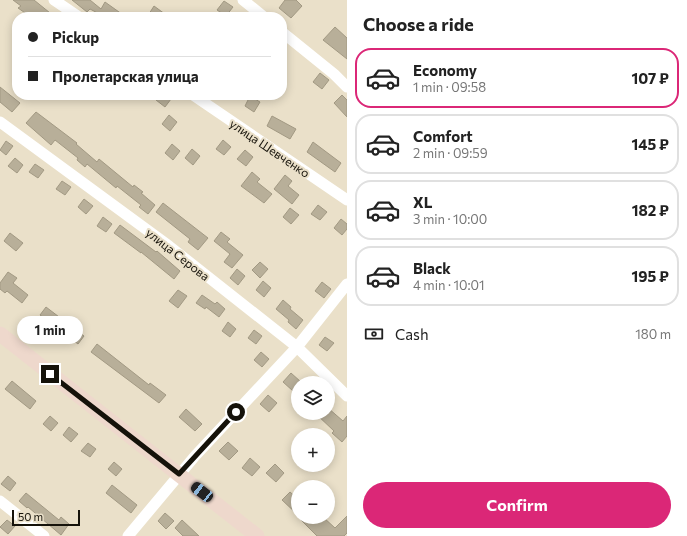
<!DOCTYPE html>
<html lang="en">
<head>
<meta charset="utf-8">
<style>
  body { margin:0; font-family:Commissioner,sans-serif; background:#f2f2f2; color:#222; height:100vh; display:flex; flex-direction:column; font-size:15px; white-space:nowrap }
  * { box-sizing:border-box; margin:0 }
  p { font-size:13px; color:#767676 }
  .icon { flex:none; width:22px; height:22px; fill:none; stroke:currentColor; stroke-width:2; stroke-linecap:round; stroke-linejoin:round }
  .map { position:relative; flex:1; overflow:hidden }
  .side { display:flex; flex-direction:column; background:#fff; width:340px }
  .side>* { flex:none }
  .hud { position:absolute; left:12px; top:12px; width:275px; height:88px; border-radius:16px; box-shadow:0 2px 10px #0003; display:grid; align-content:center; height:88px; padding:0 16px; background:#fff }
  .tools { position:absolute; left:291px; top:376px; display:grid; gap:8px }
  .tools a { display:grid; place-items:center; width:44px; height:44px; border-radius:50%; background:#fff; box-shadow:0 2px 10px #0003; font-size:20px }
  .scale { position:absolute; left:12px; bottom:10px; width:68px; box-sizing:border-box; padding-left:4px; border:2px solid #15120a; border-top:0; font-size:11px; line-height:14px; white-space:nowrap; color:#15120a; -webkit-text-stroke:3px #eae0c9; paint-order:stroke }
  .end { position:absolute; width:18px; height:18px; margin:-9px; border:5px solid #15120a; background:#fff; box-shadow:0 0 0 2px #fff }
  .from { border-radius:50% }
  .bubble { position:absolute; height:28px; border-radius:14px; background:#fff; box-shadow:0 2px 10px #0003; font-size:13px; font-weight:700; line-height:28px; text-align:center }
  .car { position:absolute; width:12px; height:24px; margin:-12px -6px; border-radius:5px; box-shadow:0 0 3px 1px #0007; background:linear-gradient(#222 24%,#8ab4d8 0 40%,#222 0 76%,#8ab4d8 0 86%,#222 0) }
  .hud b { display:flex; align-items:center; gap:14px; height:38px; font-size:15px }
  .hud b+b { border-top:1px solid #e0e0e0 }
  .hud i { width:10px; height:10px; background:#222 }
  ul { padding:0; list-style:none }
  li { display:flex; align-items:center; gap:12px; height:60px; margin:0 8px 6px; padding:0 8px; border:2px solid #e0e0e0; border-radius:16px }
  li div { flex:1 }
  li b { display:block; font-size:15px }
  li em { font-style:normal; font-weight:700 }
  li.active { border-color:#db2777 }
  li>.icon { width:36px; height:36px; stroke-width:1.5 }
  h2 { padding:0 16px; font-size:18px; line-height:48px }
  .pay { display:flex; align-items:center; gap:10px; height:44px; padding:0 16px; font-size:15px }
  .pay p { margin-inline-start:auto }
  .primary-button { display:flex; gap:8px; margin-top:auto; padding:8px 16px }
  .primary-button a { flex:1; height:46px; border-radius:24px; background:#db2777; color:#fff; font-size:16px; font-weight:700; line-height:46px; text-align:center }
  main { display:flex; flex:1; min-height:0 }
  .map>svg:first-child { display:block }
  .building { fill:#b8af99; stroke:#a29983 }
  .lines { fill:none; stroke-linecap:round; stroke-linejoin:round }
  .street { stroke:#fff; stroke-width:11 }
  .secondary { stroke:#eed8cc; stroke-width:15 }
  .route { stroke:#15120a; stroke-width:5 }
  .labels { text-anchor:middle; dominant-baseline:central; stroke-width:4; stroke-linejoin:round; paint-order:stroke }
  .street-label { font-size:12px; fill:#15120a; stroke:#eae0c9 }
</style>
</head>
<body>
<main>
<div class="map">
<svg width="347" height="536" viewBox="0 0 347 536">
  <rect width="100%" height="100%" fill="#eae0c9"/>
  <path class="building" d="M13,0h21l21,17h-24l-13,-9 3,-2z
    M72,0h18l11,9 4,-7 21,15h-21l-15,-8 -3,3z
    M285,0h11l6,6 -11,12 -12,-10z
    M224,1l9,6 -7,9 -9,-6z
    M154,6l15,11h-22z
    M335,27l12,11v21l-24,-19z
    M320,73l9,7 -7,9 -9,-7z
    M0,87l20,16 -8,9 -12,-10z
    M160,95h14l-9,12 -9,-7z
    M342,95l5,5v17l-13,-14z
    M250,96l10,6 -6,10 -9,-6z
    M36,112l41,31 -1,1 21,18 2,-3 34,28 1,-2 9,7 -2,1 14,12 -7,9 -9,-7 2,-2 -24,-19 -1,2 -29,-24 -2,3 -8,-7 1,-2 -23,-18 -4,5 -25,-22z
    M169,115l8,7 -7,9 -8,-7z
    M272,116l24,13 -6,10 -23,-13z
    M223,140l8,7 -7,8 -8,-6z
    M6,141l7,5 -7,9 -6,-5z
    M313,142l28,21 -6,9 -28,-20z
    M172,144l8,7 -7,9 -8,-7z
    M192,149l8,7 -7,9 -8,-7z
    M245,150l8,7 -7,9 -9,-7z
    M15,158l8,7 -6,8 -9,-7z
    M35,164l9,6 -6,8 -9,-6z
    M252,172l8,7 -3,3 15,12 -8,9 -23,-17z
    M285,175l7,6 -4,5 11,9 -7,9 -18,-15z
    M62,181l9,6 -6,8 -9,-6z
    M84,199l9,7 -7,8 -8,-7z
    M163,203l45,35 -10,12 -10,-8 2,-3 -34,-27z
    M318,205l9,7 -7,8 -9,-6z
    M290,208l9,7 -8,9 -8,-7z
    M103,217l9,7 -6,8 -9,-6z
    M341,219l6,5v5l-5,6 -8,-7z
    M120,225l36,27 1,-1 23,20 -6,8 -33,-27v1l-27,-20z
    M221,232l9,7 -3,3 16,13 -11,13 -8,-6 6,-8 -16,-13z
    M10,233l13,10 -7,8 -12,-10z
    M260,262l8,7 -8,9 -8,-8z
    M237,269l8,7 -7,9 -8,-7z
    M8,272l9,6 -4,5 15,12 -6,8 -15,-12 -2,2 -5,-4v-6z
    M263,281l8,7 -7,9 -8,-7z
    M322,282l9,7 -7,9 -9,-7z
    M178,290l9,6 -9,12 -9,-7z
    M202,295l13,9 2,-2 8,7 -6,8 -13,-10 -1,2 -9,-6z
    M283,300l8,7 -1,2 13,11 -7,9 -8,-7 1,-2 -13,-11z
    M46,307l38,29 -6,8 -38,-29z
    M228,322l8,7 -6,8 -8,-6z
    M254,330l8,6 -6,8 -8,-6z
    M325,337l9,6 -7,8 -8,-6z
    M97,344l52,41 1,-2 16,12 -7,8 -68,-51z
    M261,352l8,7 -7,8 -8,-7z
    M291,373l10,9 -3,1 -5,8 -10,-9z
    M12,381l24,20 -6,8 -25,-20z
    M268,395l9,8 -8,9 -9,-8z
    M328,408l15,13 4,-5v20l-5,6 -10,-9 2,-2 -19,-18h13z
    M186,409l16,15 -7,7 -16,-14z
    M50,416l8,7 -7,8 -8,-7z
    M69,427l9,7 -7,8 -8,-7z
    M228,442l10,9 -9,9 -10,-9z
    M88,443l8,6 -6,8 -9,-6z
    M250,458l10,9 -8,9 -10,-8z
    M114,462l8,7 -6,7 -8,-7z
    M275,464l9,9 -8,9 -10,-9z
    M8,476l8,7 -6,8 -9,-7z
    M112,485l25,20 -6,8 -25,-20z
    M290,492l8,7v16l-16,-15z
    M26,493l33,27 2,-3 8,7 -8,11 -33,-28 -1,1 -8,-7z
    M165,513l9,8 -8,8 -8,-8z
    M347,516v17l-3,3h-27l-19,-19h25l12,11z
    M7,520l8,6 -7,8 -8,-7z
    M182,520l17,16h-16l-8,-8z"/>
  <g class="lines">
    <path class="street" d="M54,0l25,17
      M243,0l21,17
      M282,32l52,42 13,13
      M193,95l154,105
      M0,122l169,124 128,101 50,49
      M0,501l44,35
      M128,536l67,-80 102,-109 50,-63"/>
    <path class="secondary" d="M0,334l257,202"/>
  </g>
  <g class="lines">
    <path class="route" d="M50,374l129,100 57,-62"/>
  </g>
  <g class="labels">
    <g class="street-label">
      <text transform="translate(270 148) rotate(34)">улица Шевченко</text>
      <text transform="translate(178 254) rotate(38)">улица Серова</text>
    </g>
  </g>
</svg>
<div class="tools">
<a><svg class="icon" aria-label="layers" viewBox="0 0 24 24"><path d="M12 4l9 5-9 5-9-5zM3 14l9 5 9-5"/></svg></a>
<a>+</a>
<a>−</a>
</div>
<div class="scale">50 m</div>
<i class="end from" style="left:236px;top:412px"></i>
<i class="end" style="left:50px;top:374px"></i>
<div class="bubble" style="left:17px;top:316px;width:66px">1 min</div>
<i class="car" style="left:202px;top:492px;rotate:308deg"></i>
<div class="hud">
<b><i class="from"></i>Pickup</b>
<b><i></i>Пролетарская улица</b>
</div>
</div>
<section class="side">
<h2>Choose a ride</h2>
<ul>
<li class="active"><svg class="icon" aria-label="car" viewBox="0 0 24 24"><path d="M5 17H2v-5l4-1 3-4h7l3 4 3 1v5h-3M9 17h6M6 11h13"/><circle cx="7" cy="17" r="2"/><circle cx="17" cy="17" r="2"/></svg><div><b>Economy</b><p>1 min · 09:58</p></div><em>107 ₽</em></li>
<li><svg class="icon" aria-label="car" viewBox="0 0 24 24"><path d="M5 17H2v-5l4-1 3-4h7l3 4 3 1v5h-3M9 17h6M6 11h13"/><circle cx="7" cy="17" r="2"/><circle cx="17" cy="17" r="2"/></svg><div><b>Comfort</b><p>2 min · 09:59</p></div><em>145 ₽</em></li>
<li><svg class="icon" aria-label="car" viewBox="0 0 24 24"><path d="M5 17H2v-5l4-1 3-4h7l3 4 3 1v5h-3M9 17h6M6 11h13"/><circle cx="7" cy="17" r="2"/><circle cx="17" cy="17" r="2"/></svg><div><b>XL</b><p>3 min · 10:00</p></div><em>182 ₽</em></li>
<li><svg class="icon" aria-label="car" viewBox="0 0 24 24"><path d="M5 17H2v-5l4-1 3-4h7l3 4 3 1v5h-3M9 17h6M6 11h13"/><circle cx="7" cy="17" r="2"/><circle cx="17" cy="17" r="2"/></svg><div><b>Black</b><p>4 min · 10:01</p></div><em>195 ₽</em></li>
</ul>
<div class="pay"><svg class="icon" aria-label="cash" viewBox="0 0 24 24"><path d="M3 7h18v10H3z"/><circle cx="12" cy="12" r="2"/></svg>Cash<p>180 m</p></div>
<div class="primary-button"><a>Confirm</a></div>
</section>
</main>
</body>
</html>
